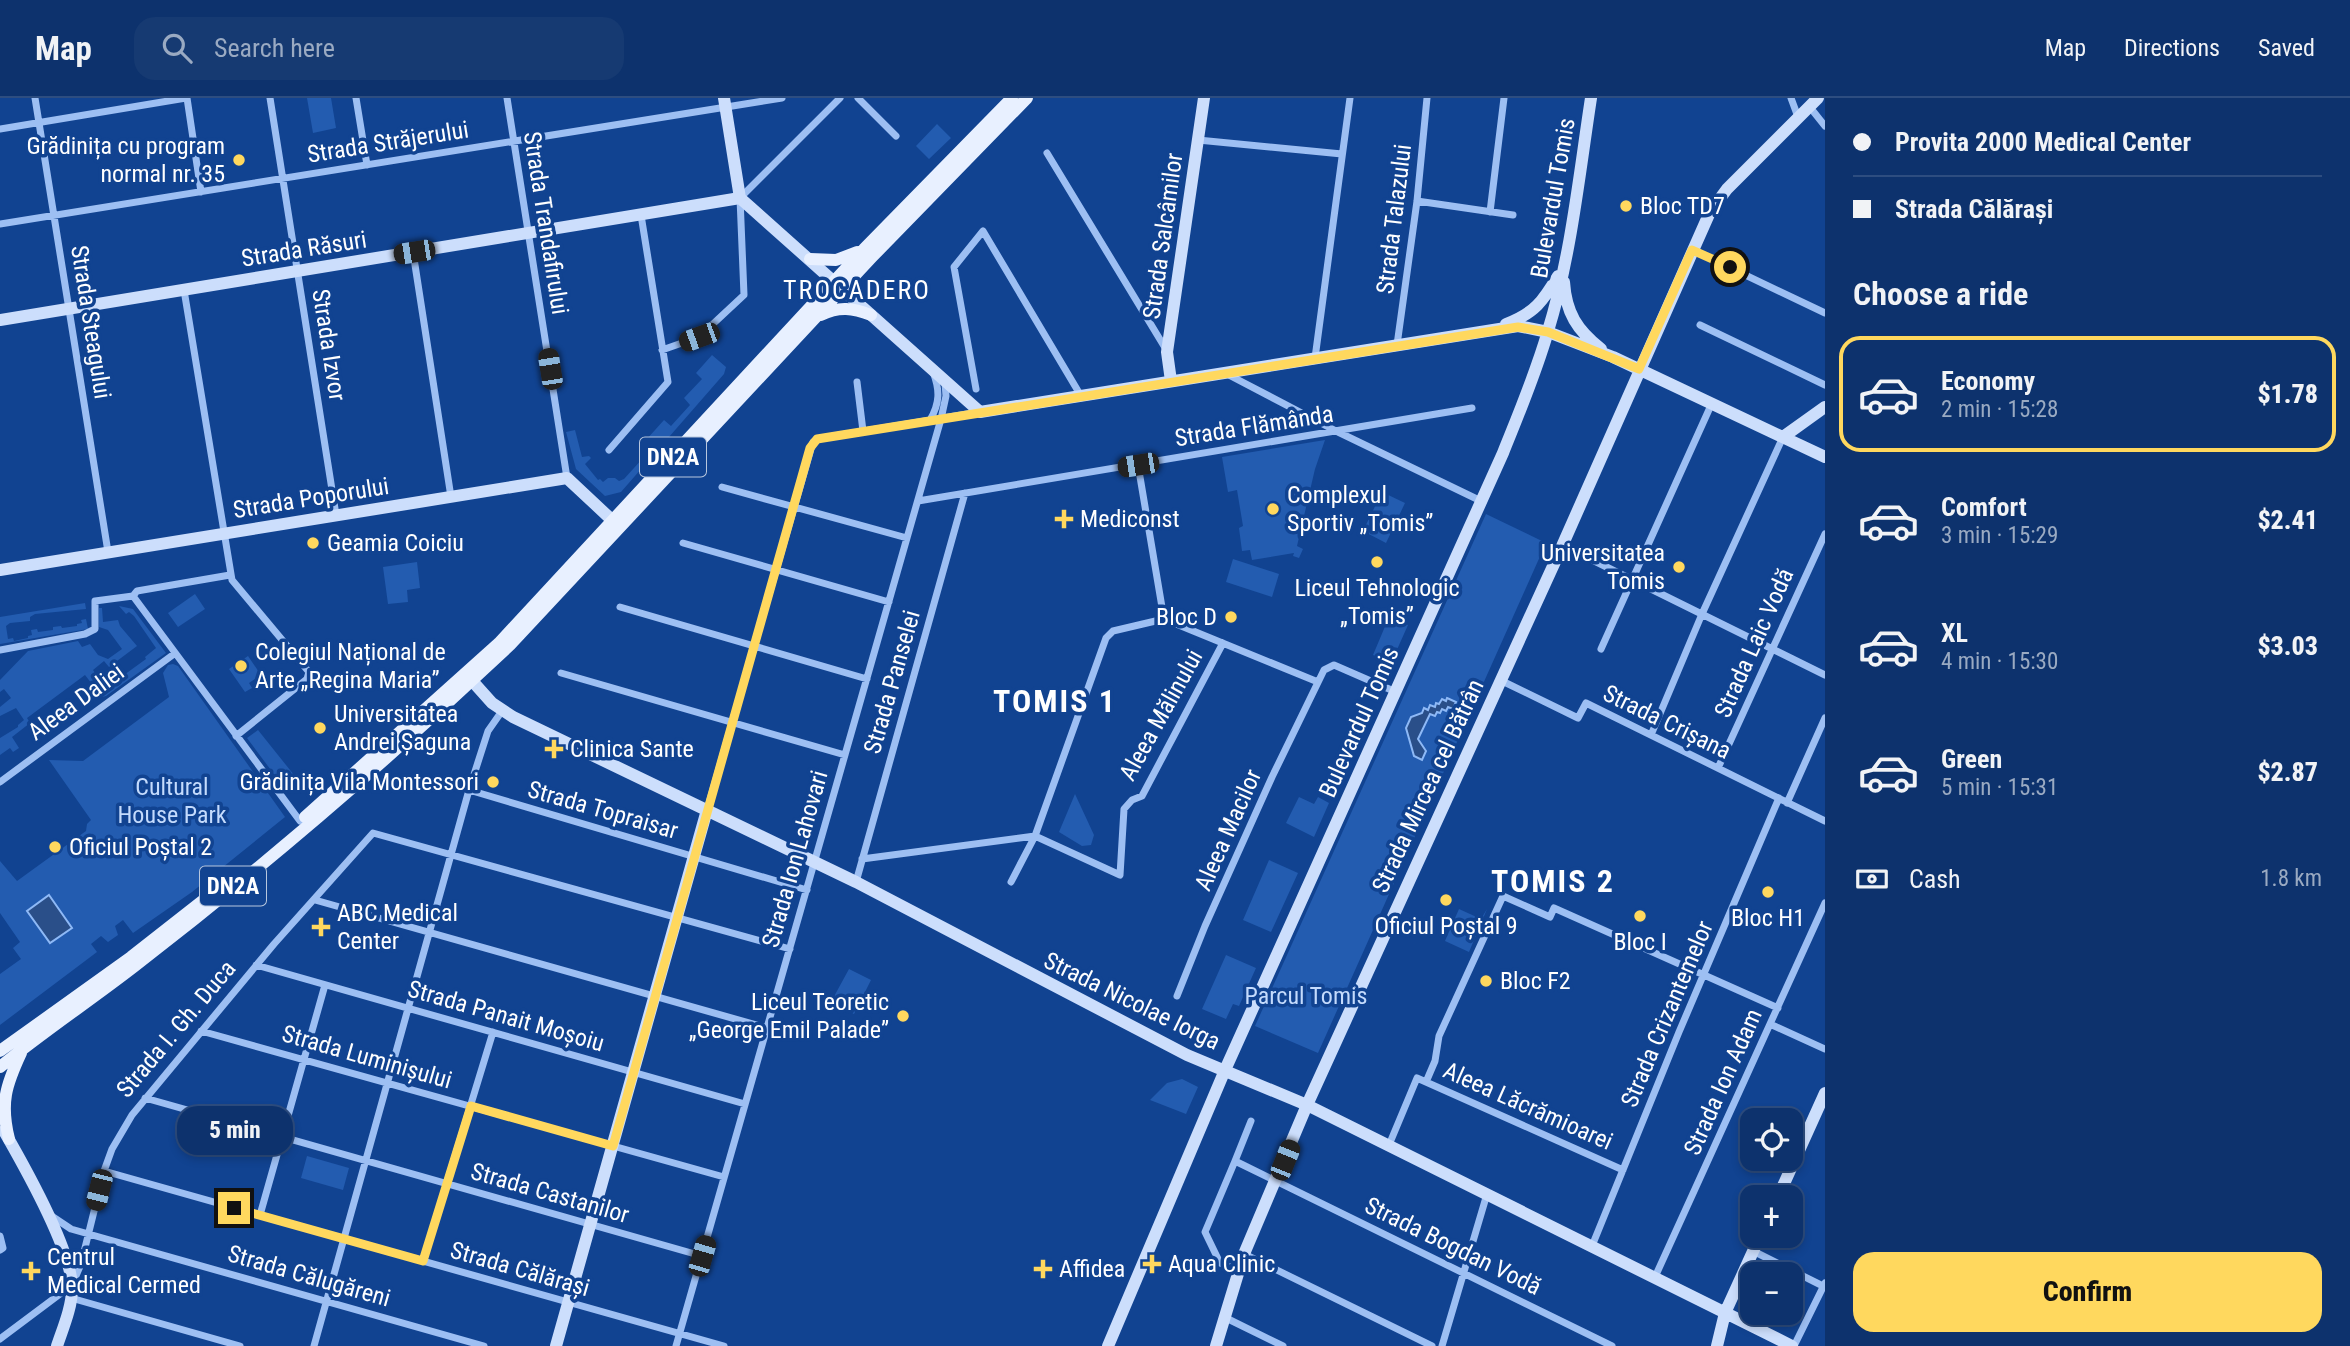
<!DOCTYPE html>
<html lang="en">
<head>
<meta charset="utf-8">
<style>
  body { margin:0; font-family:"Roboto Condensed",sans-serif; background:#163a72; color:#f1f3f6; height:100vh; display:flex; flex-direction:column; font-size:26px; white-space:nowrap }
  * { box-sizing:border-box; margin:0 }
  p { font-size:23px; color:#9aaac2 }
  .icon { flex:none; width:38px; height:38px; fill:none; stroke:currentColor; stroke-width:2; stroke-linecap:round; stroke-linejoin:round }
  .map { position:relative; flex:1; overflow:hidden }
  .side { display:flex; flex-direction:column; background:#0d326d; width:525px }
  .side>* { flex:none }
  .banner { display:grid; align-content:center; height:154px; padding:0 28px; background:#0d326d }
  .buttons { position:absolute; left:1740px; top:1010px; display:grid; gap:14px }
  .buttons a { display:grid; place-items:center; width:63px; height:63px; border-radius:14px; background:#0d326d; box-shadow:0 4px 10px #0003,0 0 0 2px #2d4d80; font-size:35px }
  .end { position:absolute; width:32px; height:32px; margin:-16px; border:9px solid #ffd85e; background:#111; box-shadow:0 0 0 4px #111 }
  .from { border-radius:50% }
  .bubble { position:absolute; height:49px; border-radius:21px; background:#0d326d; box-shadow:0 4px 10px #0003,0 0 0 2px #2d4d80; font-size:23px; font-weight:800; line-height:49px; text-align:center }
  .car { position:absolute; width:21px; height:42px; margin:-21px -10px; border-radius:9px; box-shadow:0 0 5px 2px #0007; background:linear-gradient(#222 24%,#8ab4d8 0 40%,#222 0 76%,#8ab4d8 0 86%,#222 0) }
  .banner b { display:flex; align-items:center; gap:24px; height:66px; font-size:26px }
  .banner b+b { border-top:2px solid #2d4d80 }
  .banner i { width:18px; height:18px; background:#f1f3f6 }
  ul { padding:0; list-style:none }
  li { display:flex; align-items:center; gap:21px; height:116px; margin:0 14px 10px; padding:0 14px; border:4px solid transparent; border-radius:21px }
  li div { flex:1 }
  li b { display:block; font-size:26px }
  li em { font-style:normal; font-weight:800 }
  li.on { border-color:#ffd85e }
  li>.icon { width:63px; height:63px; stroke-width:1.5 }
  h2 { padding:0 28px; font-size:32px; line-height:84px }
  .pay { display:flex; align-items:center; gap:18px; height:77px; padding:0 28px; font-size:26px }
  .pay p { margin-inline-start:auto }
  .action { display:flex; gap:14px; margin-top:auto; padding:14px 28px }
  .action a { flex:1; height:80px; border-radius:21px; background:#ffd85e; color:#111; font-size:28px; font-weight:800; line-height:80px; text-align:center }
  header { display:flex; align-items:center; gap:42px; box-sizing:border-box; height:98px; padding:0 35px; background:#0d326d; border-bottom:2px solid #2d4d80 }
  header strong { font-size:33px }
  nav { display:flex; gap:38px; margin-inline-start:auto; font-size:24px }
  .search { width:490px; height:63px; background:#163a72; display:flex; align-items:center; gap:18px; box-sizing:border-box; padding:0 24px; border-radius:21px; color:#9aaac2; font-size:26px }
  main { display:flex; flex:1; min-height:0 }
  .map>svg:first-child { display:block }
  .green { fill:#235cb0 }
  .water { fill:#2a4f89; stroke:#8eb9f6; stroke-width:2 }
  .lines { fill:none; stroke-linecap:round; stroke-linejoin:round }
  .street { stroke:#9dbff3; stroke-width:7 }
  .secondary { stroke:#ccdefc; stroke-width:12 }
  .primary { stroke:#e8f0ff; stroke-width:12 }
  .route { stroke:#ffd85e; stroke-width:9 }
  .poi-dot { fill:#ffd85e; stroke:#114391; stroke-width:2.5 }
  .labels { text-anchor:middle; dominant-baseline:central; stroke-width:7; stroke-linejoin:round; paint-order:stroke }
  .shield { fill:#114391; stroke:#b8c7de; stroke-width:2 }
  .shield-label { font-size:23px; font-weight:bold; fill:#fff }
  .street-label { font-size:24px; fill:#fff; stroke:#114391 }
  .poi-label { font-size:24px; fill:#fff; stroke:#114391; text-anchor:start }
  .park-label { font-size:24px; fill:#c4dbfd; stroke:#114391 }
  .neighbourhood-label { font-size:26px; letter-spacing:2px; fill:#fff; stroke:#114391 }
  .district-label { font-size:32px; font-weight:bold; letter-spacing:2px; fill:#fff; stroke:#114391 }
</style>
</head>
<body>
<header>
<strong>Map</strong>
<div class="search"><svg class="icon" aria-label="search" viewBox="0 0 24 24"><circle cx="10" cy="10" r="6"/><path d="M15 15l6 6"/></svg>Search here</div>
<nav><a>Map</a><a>Directions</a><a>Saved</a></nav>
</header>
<main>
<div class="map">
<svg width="1825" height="1248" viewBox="0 0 1825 1248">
  <rect width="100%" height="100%" fill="#114391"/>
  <path class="green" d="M307,0h24l5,30 -23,5z
    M937,26l14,14 -22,21 -13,-13z
    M712,257l14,12 -2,7 -103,118 -16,4 -29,-27 -10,-37 9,-2 7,27 7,-1 2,2 -6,6 13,16 2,-1 3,3 5,-4h7l4,3 5,-2 29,-32 -7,-7 18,-20 7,6 19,-21 -6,-7 18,-19 -6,-6z
    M1325,342l-10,29 -18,77 6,3 -4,9 -6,-2 1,-3 -42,7 -2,-10 -8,1 -3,-23 4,-2 -6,-36 -9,2 -6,-35z
    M1382,394l23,11 -19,40 -23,-12z
    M1486,416l60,29 -228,510 -63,-27z
    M1233,461l46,15 -7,23 -46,-15z
    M417,464l3,26 -13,2 1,12 -20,2 -5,-37z
    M195,496l10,15 -27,18 -10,-14z
    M85,505l1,6 -51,5 -5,3v4l-20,2 -4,3 2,13 5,-1 1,3 14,-3v-2l4,-1 -1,-5 6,-1 1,3 15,-2v-3l8,-1 1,2 15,-2v-2l5,-1 -1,-3 5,-1 2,10 -88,15v-27z
    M119,508l14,3 33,44 -60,43 -4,1 -17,-22 -58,43 3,5 -18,14 7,11 -6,4 -3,-4 -10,7v-17l18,-11v-2l6,-5 -8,-12 -16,8v-9l11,-9 -7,-9 -4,3v-12l28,-29 50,-10 4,6 8,-3 8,11 10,4 14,-10 -14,-19 -9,-3v-19h3l1,14 15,-2 2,6 17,20 -28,21 -5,-6 -11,9 13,18 40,-29 -1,-2 11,-9 -22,-32 -5,-4 -3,2z
    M1389,519l19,8 -17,38 -18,-8z
    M248,558l13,19 -12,8 3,5 -7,4 -16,-23z
    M173,566l5,2 107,151 -93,75 -59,41 -10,-13 -8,6 3,9 -10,7 -7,-6 -10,8 6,8 -97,73v-51l21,-15 -8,-11 7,-6 -20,-29v-52l17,20 69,-50 1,-7 4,-4 -42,-60 34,1 86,-64 -6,-24 5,-8z
    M258,632l36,45 -12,10 -35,-47z
    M1075,696l19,41 -3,10 -9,1 -23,-14z
    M1299,699l15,7 4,-7 11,6 -15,34 -28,-14z
    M1269,762l29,13 -27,59 -28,-12z
    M1459,811l22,10 6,-10 -18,43 -24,-11z
    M1226,857l30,13 -17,38 -6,-2 -7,15 -24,-10z
    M849,871l22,11 -17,34 -23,-12z
    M1182,981l16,8 -12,27 -36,-14 17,-17z
    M307,1058l42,12 -6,22 -42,-12z"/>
  <path class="water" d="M1447,600l9,4 -3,7 -5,-2 -2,4 -4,-2 -2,4 -3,-1 -2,4 -5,-2 -12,25 8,12 -4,9 -8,-4 -8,-28 5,-11 11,-4 2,-5 4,2 2,-5 5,2 1,-4 3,1 3,-5 4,2z
    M49,797l23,33 -22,15 -23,-32z"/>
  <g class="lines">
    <path class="street" d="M35,0l73,454
      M187,0l14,94
      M270,0l66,417
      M356,0l11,67
      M507,0l60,380
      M858,0l38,38
      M1791,0l7,19
      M1809,8l16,20
      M0,31l186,-31
      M1198,42l144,14
      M1047,55l120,198
      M1417,103l96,14
      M1490,114l14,-114
      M0,126l782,-126
      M1693,152l132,63
      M413,154l38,245
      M184,192l48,290 77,92 -2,7 -71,57
      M1700,227l125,60
      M1397,247l20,-144 10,-103
      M662,252l37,-13 45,-42 -4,-97 100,-100
      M1315,260l35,-260
      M1225,275l113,59 143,69
      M857,284l6,49
      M976,291l-22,-122 29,-36 98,165
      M930,322c10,-17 10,-30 3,-48
      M609,352l59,-68 -27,-167
      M1138,367l26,154
      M722,389l185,51
      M918,403l554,-93
      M683,445l206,59
      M1562,447l263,130
      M133,498l4,-5 93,-16
      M620,509l247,72
      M1601,551l111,-246
      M0,552l85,-16 10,-5v-28l38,-5 167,225
      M561,575l284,82
      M1500,582l78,38 8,-15 239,118
      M1651,637l51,-121 81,-177
      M1718,670l107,-234
      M0,684l174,-128
      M469,692l338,100
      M1787,705l38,-85
      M707,712l106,-368 9,-4 157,-26
      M1035,738l85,39 4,-66 8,-9 10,-4 81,-153
      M862,761l173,-23
      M856,784l109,-389
      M1011,784l24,-46 71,-198 7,-7 51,-12 154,63
      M315,802l452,128
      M256,867l489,139
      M1177,898l28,-70 67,-149 52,-107 10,-5 62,27
      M1770,926l55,25
      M201,933l523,146
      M1426,984l9,-21 4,-25 64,-140 47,21 4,-9 224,100
      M145,1000l557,158
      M1389,1047l28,-67 206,92
      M1235,1063l16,-40
      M104,1073l620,175
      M50,1117l21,14 413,117
      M260,1117l65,-230
      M0,1138l3,12 -3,2
      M1592,1148l87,-214 100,-234
      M1753,1153l72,36
      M1244,1156l188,92
      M423,1163l70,-229
      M1238,1172l-18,-7 -15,-31 30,-71 377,185
      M1655,1179l170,-374
      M71,1200l169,48
      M1224,1219l59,29
      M0,1241l72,-54 9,-21 23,-93 8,-22 20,-34 142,-171 99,-111 417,116
      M314,1248l155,-556 19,-59 14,-20
      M676,1248l265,-927 5,-23 -1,-13
      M1442,1248l45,-152
      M1794,1248l31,-63"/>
    <path class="secondary" d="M724,0l16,100
      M740,100l240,214 538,-86 30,6 65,25 212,100
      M1564,184c2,31 13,48 37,67
      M0,222l740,-122
      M1506,226c29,-11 37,-23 52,-48
      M1171,283l-4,-29 37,-254
      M1783,339l42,-30
      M0,472l567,-92 46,43
      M466,576l26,29 21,14 343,165 331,173 120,50 485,241
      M4,1033c19,33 69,121 68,158 0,18 -9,39 -15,57
      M1778,1099l47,-104
      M556,1248l151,-536
      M1108,1248l117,-276 278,-617c16,-40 33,-80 45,-122 23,-75 31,-155 43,-233
      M1216,1248l28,-92 63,-149 252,-552 151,-341 17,-23 91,-91
      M1717,1248l8,-33 35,-77"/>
    <path class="primary" d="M810,161l26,1 21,-8
      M821,217c18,-9 32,-7 50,0
      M305,719l194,-174 365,-394 148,-151
      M0,953l131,-94 74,-58
      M0,969c44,-36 91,-67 136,-102 130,-100 255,-208 374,-320l362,-388 155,-159
      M9,1041c-9,-36 -3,-54 12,-86"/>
  </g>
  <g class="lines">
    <path class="route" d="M234,1110l189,53 48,-155 142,40 197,-698 7,-9 701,-112 30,5 91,37 53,-119 38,17"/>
  </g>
  <g class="poi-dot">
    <circle cx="239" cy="62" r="7"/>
    <circle cx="1626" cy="108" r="7"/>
    <circle cx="1273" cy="411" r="7"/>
    <path d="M1060.5 410.5h7v7h7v7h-7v7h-7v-7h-7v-7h7z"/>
    <circle cx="313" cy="445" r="7"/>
    <circle cx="1377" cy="464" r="7"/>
    <circle cx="1679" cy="469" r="7"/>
    <circle cx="1231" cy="519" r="7"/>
    <circle cx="241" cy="568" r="7"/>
    <circle cx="320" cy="630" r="7"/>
    <path d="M550.5 640.5h7v7h7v7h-7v7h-7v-7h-7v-7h7z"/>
    <circle cx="493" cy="684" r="7"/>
    <circle cx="55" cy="749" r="7"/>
    <circle cx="1768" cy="794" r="7"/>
    <circle cx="1446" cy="802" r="7"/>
    <circle cx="1640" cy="818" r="7"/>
    <path d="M317.5 818.5h7v7h7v7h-7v7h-7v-7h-7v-7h7z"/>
    <circle cx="1486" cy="883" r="7"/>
    <circle cx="903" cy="918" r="7"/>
    <path d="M1148.5 1155.5h7v7h7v7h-7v7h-7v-7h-7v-7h7z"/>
    <path d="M1039.5 1160.5h7v7h7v7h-7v7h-7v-7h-7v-7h7z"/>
    <path d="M27.5 1162.5h7v7h7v7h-7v7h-7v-7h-7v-7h7z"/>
  </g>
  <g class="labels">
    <g class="shield">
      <rect x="640" y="339.5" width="66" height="39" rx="5"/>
      <rect x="200" y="768.5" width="66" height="39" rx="5"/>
    </g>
    <g class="shield-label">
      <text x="673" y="359">DN2A</text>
      <text x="233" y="788">DN2A</text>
    </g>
    <g class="street-label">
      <text transform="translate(388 44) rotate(-9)">Strada Străjerului</text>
      <text transform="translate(1553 100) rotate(-80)">Bulevardul Tomis</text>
      <text transform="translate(1394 121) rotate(-83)">Strada Talazului</text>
      <text transform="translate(546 125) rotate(81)">Strada Trandafirului</text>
      <text transform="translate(1163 138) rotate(-82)">Strada Salcâmilor</text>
      <text transform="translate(304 151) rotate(-9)">Strada Răsuri</text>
      <text transform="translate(91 224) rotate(81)">Strada Steagului</text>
      <text transform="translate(329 247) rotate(81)">Strada Izvor</text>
      <text transform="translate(1254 328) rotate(-9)">Strada Flămânda</text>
      <text transform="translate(311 400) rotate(-9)">Strada Poporului</text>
      <text transform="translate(1754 545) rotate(-66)">Strada Laic Vodă</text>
      <text transform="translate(892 584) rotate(-74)">Strada Panselei</text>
      <text transform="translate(76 604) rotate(-36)">Aleea Daliei</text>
      <text transform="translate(1161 617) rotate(-61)">Aleea Mălinului</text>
      <text transform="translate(1359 624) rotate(-66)">Bulevardul Tomis</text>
      <text transform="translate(1667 624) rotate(26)">Strada Crișana</text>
      <text transform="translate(1428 688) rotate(-65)">Strada Mircea cel Bătrân</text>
      <text transform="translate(603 712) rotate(16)">Strada Topraisar</text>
      <text transform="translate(1228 732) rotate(-66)">Aleea Macilor</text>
      <text transform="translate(795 761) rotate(-74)">Strada Ion Lahovari</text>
      <text transform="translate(1132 903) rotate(26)">Strada Nicolae Iorga</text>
      <text transform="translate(1667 916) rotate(-67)">Strada Crizantemelor</text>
      <text transform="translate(506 918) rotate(16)">Strada Panait Moșoiu</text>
      <text transform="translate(176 931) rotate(-50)">Strada I. Gh. Duca</text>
      <text transform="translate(367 959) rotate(16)">Strada Luminișului</text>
      <text transform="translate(1723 984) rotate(-66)">Strada Ion Adam</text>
      <text transform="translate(1528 1008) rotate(24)">Aleea Lăcrămioarei</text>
      <text transform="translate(550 1095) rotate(16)">Strada Castanilor</text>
      <text transform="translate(1453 1148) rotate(26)">Strada Bogdan Vodă</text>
      <text transform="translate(520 1171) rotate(16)">Strada Călărași</text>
      <text transform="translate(309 1178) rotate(16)">Strada Călugăreni</text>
    </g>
    <g class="poi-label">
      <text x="225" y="48" text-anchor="end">Grădinița cu program<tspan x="225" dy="28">normal nr. 35</tspan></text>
      <text x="1640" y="108">Bloc TD7</text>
      <text x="1287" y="397">Complexul<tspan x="1287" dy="28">Sportiv „Tomis”</tspan></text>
      <text x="1080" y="421">Mediconst</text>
      <text x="327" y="445">Geamia Coiciu</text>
      <text x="1665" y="455" text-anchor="end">Universitatea<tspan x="1665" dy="28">Tomis</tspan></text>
      <text x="1377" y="490" text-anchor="middle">Liceul Tehnologic<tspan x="1377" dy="28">„Tomis”</tspan></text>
      <text x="1217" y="519" text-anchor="end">Bloc D</text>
      <text x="255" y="554">Colegiul Național de<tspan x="255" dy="28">Arte „Regina Maria”</tspan></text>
      <text x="334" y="616">Universitatea<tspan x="334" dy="28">Andrei Șaguna</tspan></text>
      <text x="570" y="651">Clinica Sante</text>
      <text x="479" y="684" text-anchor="end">Grădinița Vila Montessori</text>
      <text x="69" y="749">Oficiul Poștal 2</text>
      <text x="337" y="815">ABC Medical<tspan x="337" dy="28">Center</tspan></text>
      <text x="1768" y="820" text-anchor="middle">Bloc H1</text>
      <text x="1446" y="828" text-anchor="middle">Oficiul Poștal 9</text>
      <text x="1640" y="844" text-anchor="middle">Bloc I</text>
      <text x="1500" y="883">Bloc F2</text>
      <text x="889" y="904" text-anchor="end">Liceul Teoretic<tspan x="889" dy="28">„George Emil Palade”</tspan></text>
      <text x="47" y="1159">Centrul<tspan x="47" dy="28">Medical Cermed</tspan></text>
      <text x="1168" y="1166">Aqua Clinic</text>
      <text x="1059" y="1171">Affidea</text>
    </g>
    <g class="park-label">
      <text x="172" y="689">Cultural<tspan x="172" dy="28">House Park</tspan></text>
      <text x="1306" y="898">Parcul Tomis</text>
    </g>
    <g class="neighbourhood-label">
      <text x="857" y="192">TROCADERO</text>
    </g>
    <g class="district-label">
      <text x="1055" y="603">TOMIS 1</text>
      <text x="1553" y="783">TOMIS 2</text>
    </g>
  </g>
</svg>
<div class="buttons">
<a><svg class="icon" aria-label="locate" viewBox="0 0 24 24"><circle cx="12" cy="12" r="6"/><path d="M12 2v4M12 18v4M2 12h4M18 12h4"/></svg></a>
<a>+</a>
<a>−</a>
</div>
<i class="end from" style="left:1730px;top:169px"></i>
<i class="end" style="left:234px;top:1110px"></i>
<div class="bubble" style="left:177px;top:1008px;width:116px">5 min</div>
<i class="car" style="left:414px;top:154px;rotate:261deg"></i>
<i class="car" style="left:699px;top:239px;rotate:250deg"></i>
<i class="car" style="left:550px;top:271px;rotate:351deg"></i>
<i class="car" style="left:1138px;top:367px;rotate:261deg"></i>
<i class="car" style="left:1285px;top:1062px;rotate:22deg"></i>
<i class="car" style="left:99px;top:1092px;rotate:194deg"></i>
<i class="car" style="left:702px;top:1158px;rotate:16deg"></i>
</div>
<section class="side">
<div class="banner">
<b><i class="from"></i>Provita 2000 Medical Center</b>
<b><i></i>Strada Călărași</b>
</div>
<h2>Choose a ride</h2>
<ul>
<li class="on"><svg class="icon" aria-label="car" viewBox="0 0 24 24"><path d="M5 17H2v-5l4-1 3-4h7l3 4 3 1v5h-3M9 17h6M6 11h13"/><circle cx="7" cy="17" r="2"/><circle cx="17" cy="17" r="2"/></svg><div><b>Economy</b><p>2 min · 15:28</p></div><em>$1.78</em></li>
<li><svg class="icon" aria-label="car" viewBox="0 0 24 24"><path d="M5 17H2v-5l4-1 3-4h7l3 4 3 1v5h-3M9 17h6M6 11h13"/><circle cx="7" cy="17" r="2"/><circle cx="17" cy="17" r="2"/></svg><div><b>Comfort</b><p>3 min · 15:29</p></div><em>$2.41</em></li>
<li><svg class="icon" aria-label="car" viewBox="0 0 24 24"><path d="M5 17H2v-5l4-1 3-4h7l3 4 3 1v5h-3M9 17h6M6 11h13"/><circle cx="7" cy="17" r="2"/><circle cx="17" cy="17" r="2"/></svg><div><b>XL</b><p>4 min · 15:30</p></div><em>$3.03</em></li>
<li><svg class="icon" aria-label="car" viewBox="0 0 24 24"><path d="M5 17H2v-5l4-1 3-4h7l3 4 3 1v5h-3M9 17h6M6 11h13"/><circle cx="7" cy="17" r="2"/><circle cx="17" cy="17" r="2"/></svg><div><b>Green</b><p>5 min · 15:31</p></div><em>$2.87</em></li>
</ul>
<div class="pay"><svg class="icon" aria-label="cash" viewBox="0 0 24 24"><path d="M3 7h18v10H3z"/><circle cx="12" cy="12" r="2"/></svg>Cash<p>1.8 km</p></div>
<div class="action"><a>Confirm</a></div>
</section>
</main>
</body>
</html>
